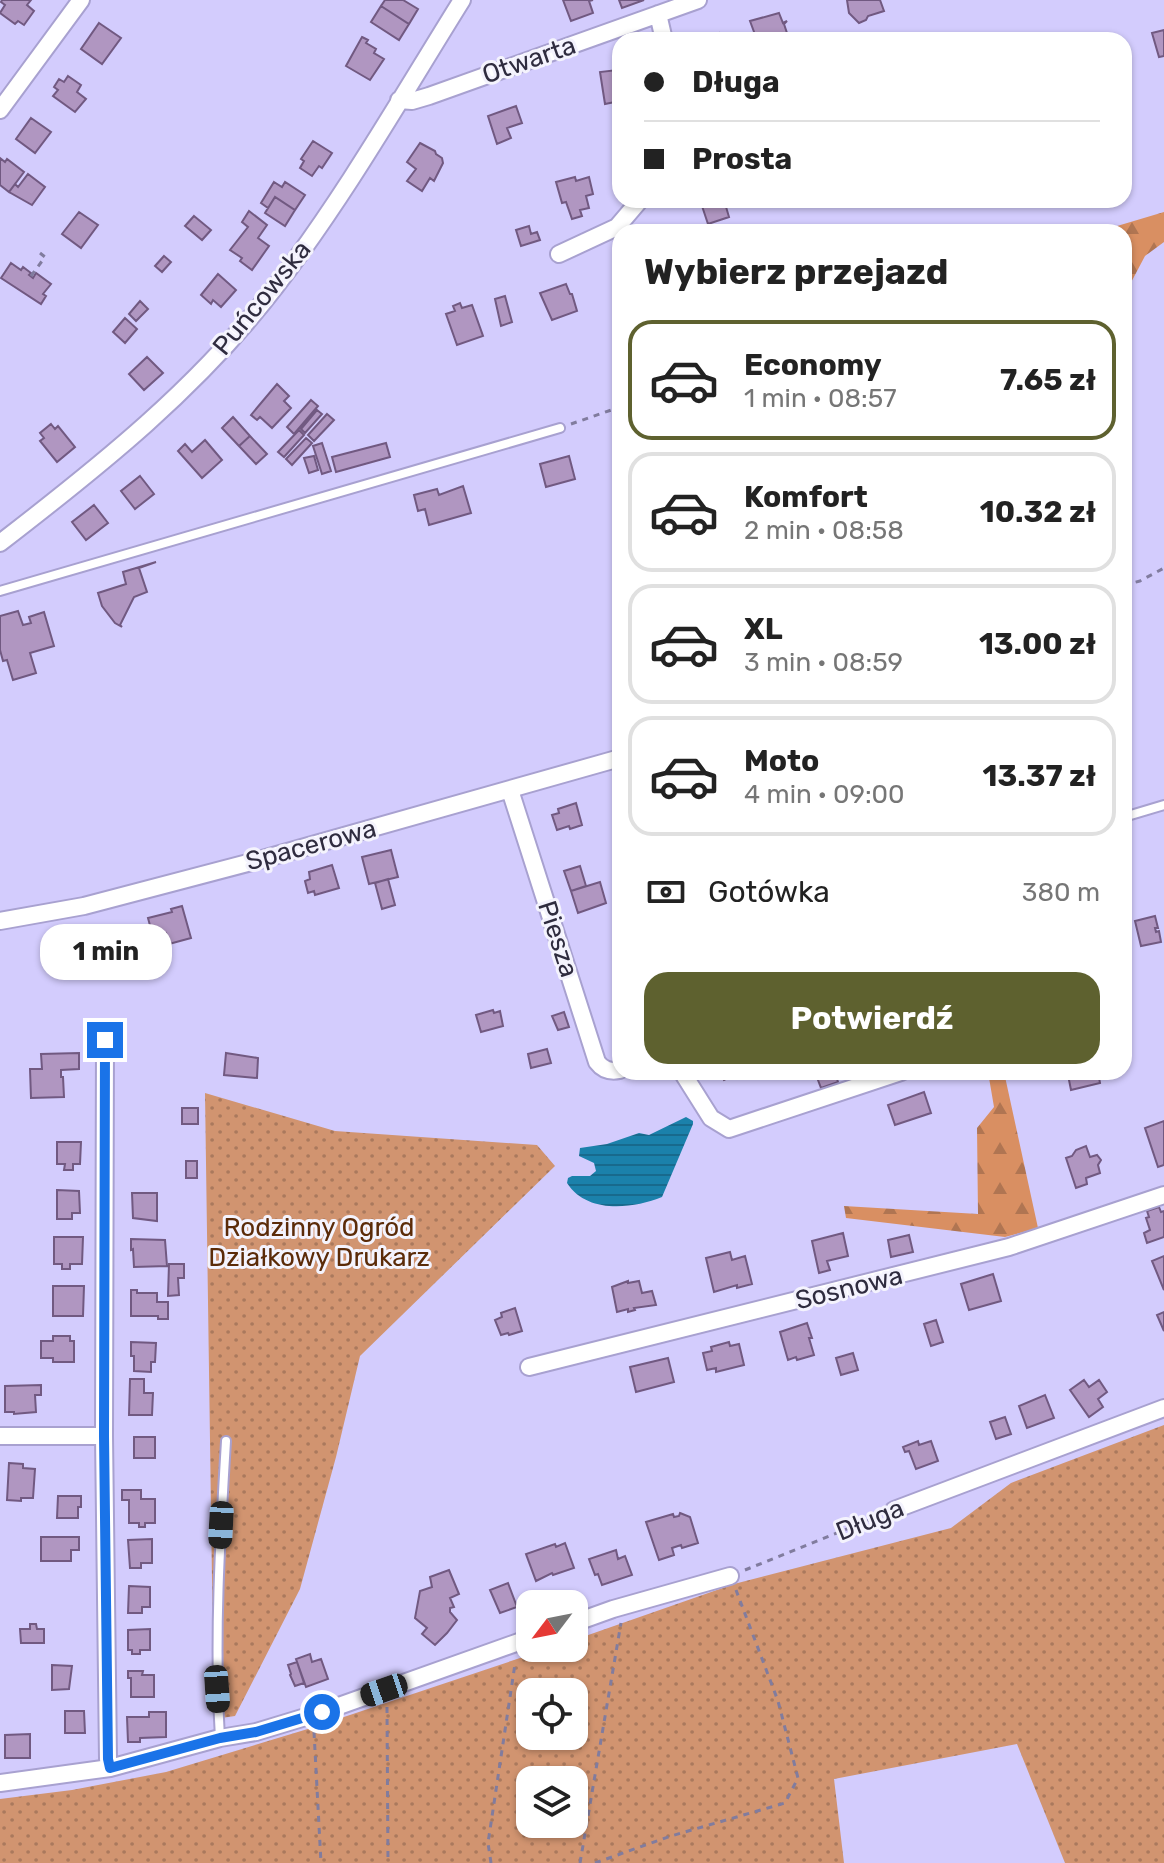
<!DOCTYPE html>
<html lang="pl">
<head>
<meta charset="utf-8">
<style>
  body { margin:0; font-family:Rubik,sans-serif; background:#f6f6f6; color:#222; height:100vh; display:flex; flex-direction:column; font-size:30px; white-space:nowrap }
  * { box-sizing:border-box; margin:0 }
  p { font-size:26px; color:#767676 }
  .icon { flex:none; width:44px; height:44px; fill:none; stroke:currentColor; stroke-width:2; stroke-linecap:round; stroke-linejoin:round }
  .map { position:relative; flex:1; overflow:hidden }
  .side { position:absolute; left:612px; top:224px; width:520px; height:856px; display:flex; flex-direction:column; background:#fff; border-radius:24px; box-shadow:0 2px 6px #0004 }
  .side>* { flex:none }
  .banner { position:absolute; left:612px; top:32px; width:520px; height:176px; border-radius:24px; box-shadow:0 2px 6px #0004; display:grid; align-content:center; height:176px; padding:0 32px; background:#fff }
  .needle { width:52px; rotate:238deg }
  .buttons { position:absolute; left:516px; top:1590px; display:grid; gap:16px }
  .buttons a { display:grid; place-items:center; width:72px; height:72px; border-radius:16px; background:#fff; box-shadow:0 2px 6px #0004; font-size:40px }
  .end { position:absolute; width:36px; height:36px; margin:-18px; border:10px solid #1a73e8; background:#fff; box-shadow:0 0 0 4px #fff }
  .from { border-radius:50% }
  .bubble { position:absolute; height:56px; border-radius:24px; background:#fff; box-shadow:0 2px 6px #0004; font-size:26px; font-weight:700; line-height:56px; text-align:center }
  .car { position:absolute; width:24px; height:48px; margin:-24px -12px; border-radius:10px; box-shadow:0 0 6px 2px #0007; background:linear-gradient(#222 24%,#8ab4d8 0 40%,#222 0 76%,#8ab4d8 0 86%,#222 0) }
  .banner b { display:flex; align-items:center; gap:28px; height:76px; font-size:30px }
  .banner b+b { border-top:2px solid #e0e0e0 }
  .banner i { width:20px; height:20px; background:#222 }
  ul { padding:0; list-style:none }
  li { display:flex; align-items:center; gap:24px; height:120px; margin:0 16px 12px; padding:0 16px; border:4px solid #e0e0e0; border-radius:24px }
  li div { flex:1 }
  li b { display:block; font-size:30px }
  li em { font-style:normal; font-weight:700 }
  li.selected { border-color:#5e612f }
  li>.icon { width:72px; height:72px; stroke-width:1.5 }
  h2 { padding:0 32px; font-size:36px; line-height:96px }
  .pay { display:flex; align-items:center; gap:20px; height:88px; padding:0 32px; font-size:30px }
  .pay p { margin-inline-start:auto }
  .button { display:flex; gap:16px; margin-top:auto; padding:16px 32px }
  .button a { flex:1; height:92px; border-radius:24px; background:#5e612f; color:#fff; font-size:32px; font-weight:700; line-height:92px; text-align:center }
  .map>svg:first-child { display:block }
  .grass { fill:url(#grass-dots); fill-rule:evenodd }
  .forest { fill:url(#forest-firs) }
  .water { fill:url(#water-rules) }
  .building { fill:#b096c1; stroke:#715981; stroke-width:2 }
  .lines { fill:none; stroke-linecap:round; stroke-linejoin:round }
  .lane-casing { stroke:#a8a1d0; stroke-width:12 }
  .street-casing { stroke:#a8a1d0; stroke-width:20 }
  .path { stroke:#817c9e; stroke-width:3; stroke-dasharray:6 6; stroke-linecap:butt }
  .lane { stroke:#fff; stroke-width:8 }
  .street { stroke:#fff; stroke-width:16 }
  .route { stroke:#1a73e8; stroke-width:10 }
  .labels { text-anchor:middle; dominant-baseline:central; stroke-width:6; stroke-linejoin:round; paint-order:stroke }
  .street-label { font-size:26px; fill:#2f2c3f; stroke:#f4f3fd }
  .park-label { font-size:26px; fill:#5b2b08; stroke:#f4f3fd }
</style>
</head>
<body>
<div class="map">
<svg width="1164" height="1863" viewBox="0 0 1164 1863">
  <defs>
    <pattern id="grass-dots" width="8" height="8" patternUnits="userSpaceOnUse" patternTransform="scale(2)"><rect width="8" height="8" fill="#d19470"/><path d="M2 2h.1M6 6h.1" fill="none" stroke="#aa795d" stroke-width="1.8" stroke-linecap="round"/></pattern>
    <pattern id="forest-firs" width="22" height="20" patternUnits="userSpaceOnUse" patternTransform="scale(2)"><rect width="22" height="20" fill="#d98f62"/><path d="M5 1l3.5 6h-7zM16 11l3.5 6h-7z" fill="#b07552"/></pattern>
    <pattern id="water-rules" width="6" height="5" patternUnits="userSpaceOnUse" patternTransform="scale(2)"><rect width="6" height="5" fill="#1b81ab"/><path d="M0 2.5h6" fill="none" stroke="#186a8d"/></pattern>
  </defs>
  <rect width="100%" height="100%" fill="#d3ccfd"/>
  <path class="grass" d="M205,1093l130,38 202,14 18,21 -195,190 -24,101 -36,132 -65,127 -21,3z
    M1164,1425v438h-99l-48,-119 -183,35 10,84h-844v-64l72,-9 94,-18 145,-44 239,-80h24v-8l160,-56 217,-56 60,-45zM530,1692h44v44h-44zM530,1780h44v44h-44z"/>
  <path class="forest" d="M1164,212v30l-19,14 -18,34 -3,35v-93h-27z
    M988,1072h16l34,156 -33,9 -159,-19 -2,-12 134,8 -1,-86 17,-21z"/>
  <path class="water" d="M686,1117l7,4v3l-31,73c-30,12 -75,17 -95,-14l1,-5 4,-2h18l6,-5 -2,-8 -15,-7 1,-8 27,-4 32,-11 10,2z"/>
  <path class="building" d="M2,0h29l-4,5 7,6 -10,14 -6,-4 -3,3 -15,-11 5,-8 -4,-3z
    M385,0h18l15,9 -9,15 -28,-18z
    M563,0h30l-4,1 4,12 -22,8z
    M619,0h25l-22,8z
    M847,0h33l4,11 -16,5 -2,4 -7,3 -10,-10z
    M381,6l28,18 -10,16 -28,-18z
    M779,13l4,10 4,-2 -3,3 5,15 -32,1 -7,-19z
    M99,23l22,15 -19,26 -21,-15z
    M1164,30v26l-5,1 -7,-24z
    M719,33l2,7h-20z
    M362,37l6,3 -2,3 10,6 -2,4 10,6 -14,21 -24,-14z
    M617,70l1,4h2v27l-15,3 -5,-32z
    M68,76l13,9 -4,7 9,7 -11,13 -22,-16 5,-6 -4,-3 5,-8 5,3z
    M516,106l6,17 -15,5 4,10 -14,6 -9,-28z
    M31,118l20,14 -16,21 -19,-14z
    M313,141l19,12 -10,15 -3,-2 -7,10 -12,-8 4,-7 -3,-2z
    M420,143l15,8 1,3 6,4 1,5 -9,18 -4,-3 -8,13 -15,-10 9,-12 -9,-7z
    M0,158l5,4 2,-3 17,13 -15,20 -9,-7z
    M28,174l17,13 -13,18 -23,-13 6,-8 3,3z
    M575,177l1,4 13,-4 4,17 -7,2 3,12 -9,2 2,6 -10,3 -6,-17 -4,1 -6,-21z
    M274,182l8,5 3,-5 20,13 -10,15 -20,-13 -7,11 -7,-5z
    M275,197l20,13 -10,16 -20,-13z
    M707,200h17l5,17 -21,7 -6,-18 6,-2z
    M249,211l18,14 -9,13 11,8 -17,24 -12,-9 2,-3 -12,-8 18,-23 -6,-5z
    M79,212l19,13 -17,23 -19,-14z
    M194,216l17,14 -9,10 -17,-14z
    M529,226l2,8 6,-2 3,8 -19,6 -5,-16z
    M164,256l7,6 -9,10 -7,-6z
    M11,263l10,7 2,-3 8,6 -2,2 4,3 3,-5 15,11 -8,10 3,2 -5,8 -40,-26z
    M218,274l18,16 -15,17 -8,-7 -2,4 -10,-9z
    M566,284l4,10h2l5,17 -25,9 -12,-27z
    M505,296l7,26 -11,4 -6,-27z
    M140,301l8,8 -12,12 -7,-7z
    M460,303l2,5 10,-3 11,31 -26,9 -11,-31 9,-3 -2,-5z
    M125,318l12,11 -12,14 -12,-11z
    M147,357l16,16 -19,17 -15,-16z
    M277,384l12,12 -5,5 7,7 -19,20 -12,-11 -3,3 -6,-5z
    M311,400l7,6 -24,28 -7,-7z
    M317,410l5,4 -17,19 -4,-4z
    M327,414l7,6 -20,21 -6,-6z
    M233,417l17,19 -11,10 -17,-18z
    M51,424l4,5 3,-3 17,21 -18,15 -17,-21 4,-3 -4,-5z
    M299,430l5,5 -20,22 -6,-5z
    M250,436l17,18 -11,10 -17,-18z
    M306,438l6,5 -20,22 -6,-6z
    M205,440l17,20 -20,18 -24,-27 7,-7 7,8z
    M322,443l9,28 -9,3 -9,-28z
    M386,443l4,14 -54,15 -4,-15z
    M314,456l4,14 -9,3 -5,-15z
    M569,456l6,23 -29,8 -6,-23z
    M140,476l14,18 -19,15 -14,-18z
    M463,486l8,27 -42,12 -4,-16 -7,2 -4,-16 23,-6 2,6z
    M94,505l14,18 -22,17 -14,-18z
    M156,562l-17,6 8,24 -13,5 -14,28 2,2 -7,-4 -13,-17 -4,-13 28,-9 -3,-12z
    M18,611l5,14 8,-2 -2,-6 15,-5 10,34 -24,7 6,20 -23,7 -6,-20 -4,1 -3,-11v-34z
    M576,803l6,22 -12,4 -1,-3 -12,4 -5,-15 7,-2 -1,-4z
    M391,850l7,27 -29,7 -7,-27z
    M332,865l7,23 -24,7 -1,-4 -6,2 -3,-12 5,-2 -1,-7z
    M580,866l6,20 -15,5 -7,-20z
    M388,879l7,26 -13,4 -7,-26z
    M600,882l6,21 -28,10 -7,-22z
    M182,906l9,32 -22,6 -3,-11 -10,2 -1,-3 -3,1 -4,-15 24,-6 -1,-3z
    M1155,916l3,12h-3l1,4 3,-1 2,11 -20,4 -6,-25z
    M493,1010l1,3 6,-2 3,15 -22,6 -5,-17z
    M564,1012l5,15 -11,3 -6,-14z
    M547,1049l4,14 -20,5 -3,-14z
    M79,1053v16l-18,1v7h2l1,20 -33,1 -1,-29h12l-1,-15z
    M226,1053l32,5 -1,20 -33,-3z
    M720,1072h19l-15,8 -5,-7z
    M815,1072h20l3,10 -17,6z
    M1080,1072h18l2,11 -29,7 -3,-15z
    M924,1092l7,21 -36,12 -7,-20z
    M182,1108h16v16h-16z
    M1164,1121v44l-6,2 -13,-39z
    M57,1142h24l-1,22h-7v6h-9l1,-6h-8z
    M1086,1146l4,11 7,-2 4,5 -3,5 2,8 -14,5 1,6 -11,4 -10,-30 6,-2 4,-6z
    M186,1161h11v17h-11z
    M57,1190l22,1 1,22h-8v6h-15z
    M132,1193h25v28l-24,-3z
    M1159,1207l2,5 3,-1v26l-17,6 -3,-10 6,-3 -4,-12 3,-1 -2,-6z
    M843,1233l5,23 -21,5 3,9 -11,3 -7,-32z
    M909,1235l4,17 -22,5 -3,-17z
    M54,1237h29l-1,27h-12v5h-8v-5h-8z
    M131,1239l34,1 2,26 -33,1 -1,-18 -2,1z
    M730,1252l2,8 13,-4 7,28 -15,4v-3l-23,7 -8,-34z
    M1164,1256v34l-12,-29z
    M169,1264h15v14h-6l1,17 -11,1z
    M993,1274l8,27 -32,9 -8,-26z
    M628,1281v2l11,-2 3,12 10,-2 4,14 -22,3 1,2 -7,2v-3l-11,3 -5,-25z
    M53,1286h31l-1,30h-30z
    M131,1290h6v3h20v9h11v17h-10v-3h-27z
    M515,1308l7,23 -13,4 -1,-2 -7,2 -6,-15 7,-3 -1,-4z
    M1164,1312v19l-7,-16z
    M936,1320l7,22 -12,4 -7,-22z
    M807,1323l5,15h-3l5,17 -17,5 -1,-3 -8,3 -8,-28z
    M53,1336h17v5h4v21h-21v-4h-12v-17h12z
    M131,1342l25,1 -1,19h-4v10l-17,-1v-15h-3z
    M729,1342l1,4 9,-2 5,21 -28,7v-4l-9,2 -4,-17 9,-2 -1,-4z
    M853,1353l5,17 -17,5 -5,-17z
    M668,1358l6,24 -38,10 -6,-25z
    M130,1379h14v14h9l-1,22h-23z
    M1084,1380l5,7 10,-7 8,12 -9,7 5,8 -14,10 -19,-27z
    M41,1385v10h-6l1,17 -22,2v-2h-9v-26z
    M1045,1395l9,23 -27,10 -8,-22z
    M1005,1417l6,17 -15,5 -6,-17z
    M134,1437h21v21h-21z
    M918,1441l1,4 12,-4 7,20 -22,8 -7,-18 -4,1 -2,-5z
    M9,1463l14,1v4l12,1 -2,29h-12v3l-14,-1z
    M122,1490h19v9h14v24h-10v4h-6v-4h-10v-23h-7z
    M58,1496h23v11h-3v11h-21z
    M680,1513l10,4 8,26 -16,5 -1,-3 -9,3 2,7 -15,5 -13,-38 27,-8 1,3 5,-1z
    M41,1537h38v13h-8v11h-30z
    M152,1539v24h-11v5h-11l-2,-28z
    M565,1543l9,25 -21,7 -1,-2 -16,8 -10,-27 29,-10 1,3z
    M616,1550l2,9 7,-3 7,19 -30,10 -4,-11 -3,1 -6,-16z
    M449,1570l10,24 -9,4 4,9 -4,1v4l7,8 -10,13 -12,12 -13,-11 5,-6 -12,-10 5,-27 12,-4 -2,-10z
    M508,1583l9,24 -17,6 -10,-23z
    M129,1586l21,1v20h-8v6h-14z
    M30,1624h6l1,5h7v14h-23l-1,-14h10z
    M150,1629v21h-10v4h-8v-4h-4v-20z
    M310,1654l2,8 9,-3 7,20 -22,8 -10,-28z
    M297,1662l7,21 -9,3 -5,-11 1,-1 -3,-9z
    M52,1665l20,1 -3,23 -17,1z
    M128,1671h15l-1,4h12v22h-23v-19h-3z
    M65,1711h19l1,22h-20z
    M149,1712h17v25l-26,1v4h-12l-1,-25h22z
    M30,1734v24h-25v-23z"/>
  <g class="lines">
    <g class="lane-casing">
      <path id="lane" d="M0,591l560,-163
        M1124,817l40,-12
        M220,1738c-6,-99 0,-198 6,-297"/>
    </g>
    <g class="street-casing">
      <path id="street" d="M658,14l6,26
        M399,100l13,1 17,-5 269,-96
        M0,110l81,-110
        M559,254l58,-27 23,-27
        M0,543c100,-77 199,-156 276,-257 69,-90 126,-190 186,-286
        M510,790l87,272c6,8 13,10 23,8
        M0,921l84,-15 175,-46 361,-102
        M105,1040l-1,396 4,323 2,9
        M682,1072l29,46 18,11 172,-57
        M529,1367l480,-120 155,-52
        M0,1436h104
        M894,1510l270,-102
        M574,1623l39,-14 117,-33
        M0,1783l110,-15 110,-30 36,-6 66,-20 208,-74"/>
    </g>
    <path class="path" d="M31,276l14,-19 -5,-4 3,-5
      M571,424l49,-17
      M1124,585l16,-4 24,-13
      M745,1570l134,-54
      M387,1707l1,156
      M314,1732l7,131
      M491,1863l-3,-20 27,-179
      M580,1863l41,-240
      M595,1863l76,-27 114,-33 13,-25 -20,-77 -42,-111"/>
    <use href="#lane" class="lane"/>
    <use href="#street" class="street"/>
  </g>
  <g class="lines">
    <path class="route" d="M105,1040l-1,396 4,323 2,9 110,-30 36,-6 66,-20"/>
  </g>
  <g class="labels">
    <g class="street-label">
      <text transform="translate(529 60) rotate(-19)">Otwarta</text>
      <text transform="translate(262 298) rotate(-51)">Puńcowska</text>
      <text transform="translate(311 845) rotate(-15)">Spacerowa</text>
      <text transform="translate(558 939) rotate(72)">Piesza</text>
      <text transform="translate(849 1288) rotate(-14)">Sosnowa</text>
      <text transform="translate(870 1520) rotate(-22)">Długa</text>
    </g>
    <g class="park-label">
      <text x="319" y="1227">Rodzinny Ogród<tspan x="319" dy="30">Działkowy Drukarz</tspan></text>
    </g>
  </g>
</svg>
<div class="buttons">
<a><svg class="needle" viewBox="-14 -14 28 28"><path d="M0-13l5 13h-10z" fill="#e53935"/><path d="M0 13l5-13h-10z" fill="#767676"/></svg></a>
<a><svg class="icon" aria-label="locate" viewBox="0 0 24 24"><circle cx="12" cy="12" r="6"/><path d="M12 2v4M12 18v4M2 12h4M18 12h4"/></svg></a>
<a><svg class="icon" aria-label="layers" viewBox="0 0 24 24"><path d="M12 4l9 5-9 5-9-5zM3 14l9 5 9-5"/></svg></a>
</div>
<i class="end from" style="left:322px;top:1712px"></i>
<i class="end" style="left:105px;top:1040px"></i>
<div class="bubble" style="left:40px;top:924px;width:132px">1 min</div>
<i class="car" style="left:221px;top:1525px;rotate:183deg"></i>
<i class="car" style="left:217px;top:1689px;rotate:176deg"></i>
<i class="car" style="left:384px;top:1690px;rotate:251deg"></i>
<div class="banner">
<b><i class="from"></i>Długa</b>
<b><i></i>Prosta</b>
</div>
<section class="side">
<h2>Wybierz przejazd</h2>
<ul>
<li class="selected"><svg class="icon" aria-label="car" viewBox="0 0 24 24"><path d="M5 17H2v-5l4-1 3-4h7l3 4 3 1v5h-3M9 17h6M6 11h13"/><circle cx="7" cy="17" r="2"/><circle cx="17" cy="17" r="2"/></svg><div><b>Economy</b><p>1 min · 08:57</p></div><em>7.65 zł</em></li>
<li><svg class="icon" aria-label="car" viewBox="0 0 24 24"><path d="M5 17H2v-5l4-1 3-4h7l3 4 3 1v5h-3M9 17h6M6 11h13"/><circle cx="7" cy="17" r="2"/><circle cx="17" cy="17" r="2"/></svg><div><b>Komfort</b><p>2 min · 08:58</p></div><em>10.32 zł</em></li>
<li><svg class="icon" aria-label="car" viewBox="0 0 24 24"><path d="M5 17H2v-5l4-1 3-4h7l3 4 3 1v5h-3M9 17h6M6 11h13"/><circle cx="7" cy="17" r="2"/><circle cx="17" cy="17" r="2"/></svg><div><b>XL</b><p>3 min · 08:59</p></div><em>13.00 zł</em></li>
<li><svg class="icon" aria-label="car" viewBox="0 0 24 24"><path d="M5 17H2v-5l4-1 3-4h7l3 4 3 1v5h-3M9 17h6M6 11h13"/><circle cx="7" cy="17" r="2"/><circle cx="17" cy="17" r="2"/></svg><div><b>Moto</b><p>4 min · 09:00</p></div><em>13.37 zł</em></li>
</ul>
<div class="pay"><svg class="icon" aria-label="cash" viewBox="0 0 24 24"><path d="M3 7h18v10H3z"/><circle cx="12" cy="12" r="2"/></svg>Gotówka<p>380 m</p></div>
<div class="button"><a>Potwierdź</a></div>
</section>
</div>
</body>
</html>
